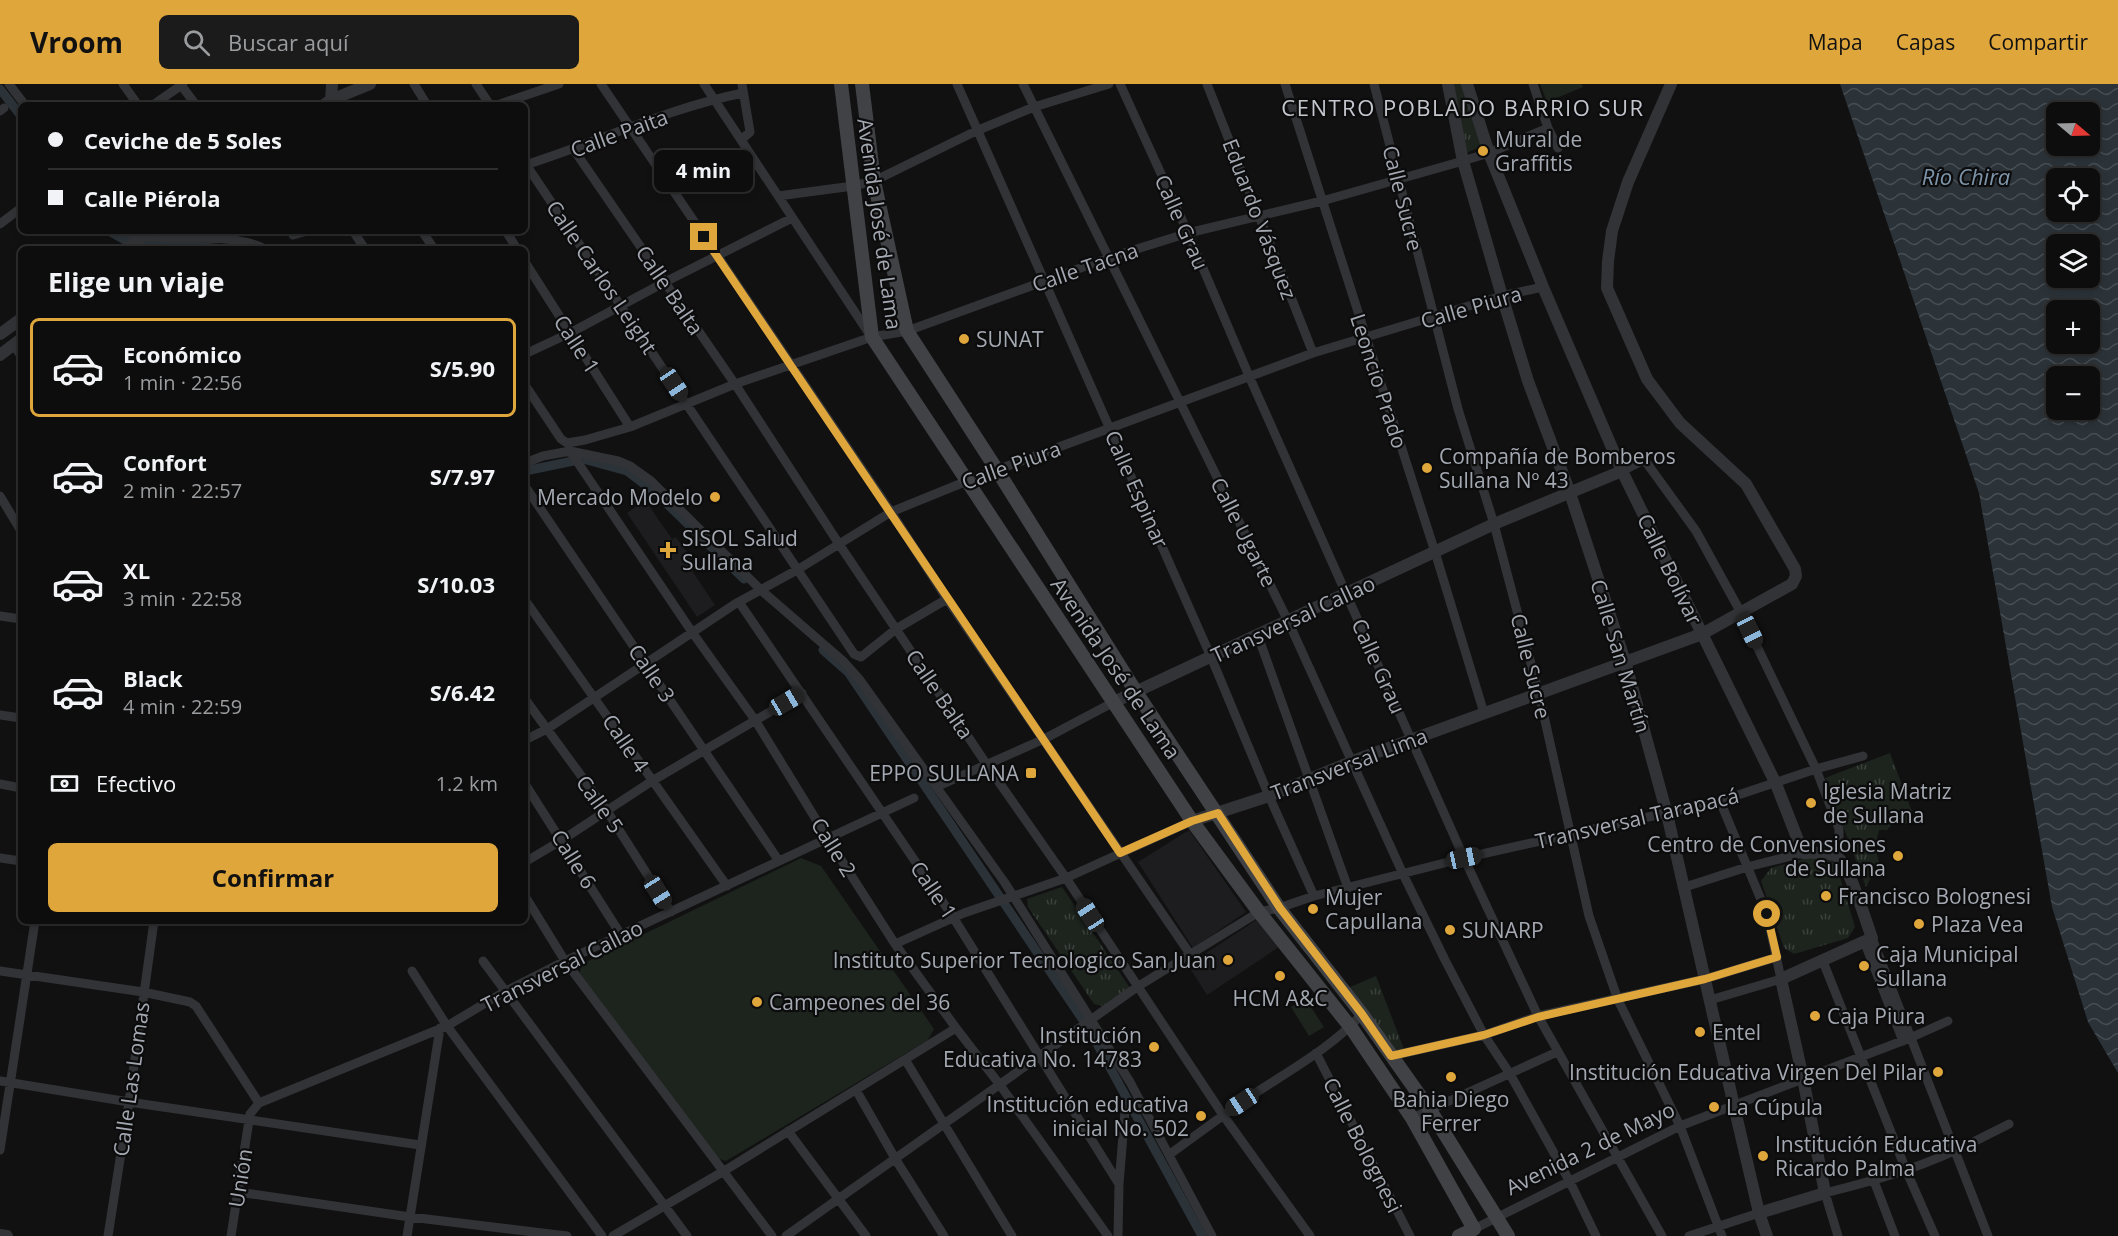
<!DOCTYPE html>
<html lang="es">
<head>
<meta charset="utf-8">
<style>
  body { margin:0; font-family:"Open Sans",sans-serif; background:#1b1b1c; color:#f1f3f6; height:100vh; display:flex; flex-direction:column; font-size:22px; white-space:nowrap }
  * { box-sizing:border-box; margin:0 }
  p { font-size:20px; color:#9a9c9e }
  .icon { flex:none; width:33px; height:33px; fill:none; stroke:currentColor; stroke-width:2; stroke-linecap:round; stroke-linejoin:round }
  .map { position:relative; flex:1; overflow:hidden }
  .details { position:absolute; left:18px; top:162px; width:510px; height:678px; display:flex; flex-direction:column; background:#0d0d0e; border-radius:9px; box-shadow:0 3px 9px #0003,0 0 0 2px #2d2d2e }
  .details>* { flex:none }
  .banner { position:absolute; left:18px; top:18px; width:510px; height:132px; border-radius:9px; box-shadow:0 3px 9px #0003,0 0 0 2px #2d2d2e; display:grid; align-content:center; height:132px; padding:0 30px; background:#0d0d0e }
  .needle { width:39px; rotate:109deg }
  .fabs { position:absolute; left:2046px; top:18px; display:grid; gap:12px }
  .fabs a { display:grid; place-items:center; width:54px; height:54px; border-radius:9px; background:#0d0d0e; box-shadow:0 3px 9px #0003,0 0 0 2px #2d2d2e; font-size:30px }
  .end { position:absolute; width:27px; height:27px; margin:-14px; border:8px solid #dfa63b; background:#111; box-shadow:0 0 0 3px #111 }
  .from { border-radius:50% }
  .bubble { position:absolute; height:42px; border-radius:9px; background:#0d0d0e; box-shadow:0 3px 9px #0003,0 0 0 2px #2d2d2e; font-size:20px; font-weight:700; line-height:42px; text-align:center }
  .car { position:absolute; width:18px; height:36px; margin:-18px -9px; border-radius:8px; box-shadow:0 0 4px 2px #0007; background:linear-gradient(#222 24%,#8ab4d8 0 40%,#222 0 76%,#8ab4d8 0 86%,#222 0) }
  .banner b { display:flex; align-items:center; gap:21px; height:57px; font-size:22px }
  .banner b+b { border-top:2px solid #2d2d2e }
  .banner i { width:15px; height:15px; background:#f1f3f6 }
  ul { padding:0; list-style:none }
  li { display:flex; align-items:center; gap:18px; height:99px; margin:0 12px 9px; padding:0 18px; border:3px solid transparent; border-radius:9px }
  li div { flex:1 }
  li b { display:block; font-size:22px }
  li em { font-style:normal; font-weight:700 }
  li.active { border-color:#dfa63b }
  li>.icon { width:54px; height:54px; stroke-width:1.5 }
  h2 { padding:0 30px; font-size:27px; line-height:72px }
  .pay { display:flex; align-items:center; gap:15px; height:66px; padding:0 30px; font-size:22px }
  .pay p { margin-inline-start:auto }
  .button { display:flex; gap:12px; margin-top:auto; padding:12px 30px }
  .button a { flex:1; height:69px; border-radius:9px; background:#dfa63b; color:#111; font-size:24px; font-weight:700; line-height:69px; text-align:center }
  header { display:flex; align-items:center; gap:36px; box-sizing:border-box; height:84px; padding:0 30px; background:#dfa63b; color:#111 }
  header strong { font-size:28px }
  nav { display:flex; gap:33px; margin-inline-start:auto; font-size:21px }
  .search { width:420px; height:54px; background:#1b1b1c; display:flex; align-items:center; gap:15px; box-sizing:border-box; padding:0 21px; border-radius:9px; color:#9a9c9e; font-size:22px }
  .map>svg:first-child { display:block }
  .built { fill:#1d1d1f }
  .grass { fill:url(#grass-tufts) }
  .pitch { fill:#1d241e }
  .water { fill:url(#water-waves); fill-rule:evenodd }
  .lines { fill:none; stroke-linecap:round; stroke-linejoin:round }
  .canal { stroke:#2b3339; stroke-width:9 }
  .minor { stroke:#323336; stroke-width:9 }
  .tertiary { stroke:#323336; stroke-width:12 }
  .secondary { stroke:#404246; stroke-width:14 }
  .route { stroke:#dfa63b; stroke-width:8 }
  .poi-dot { fill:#dfa63b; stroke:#0c0c0d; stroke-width:2 }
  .labels { text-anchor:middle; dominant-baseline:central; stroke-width:4.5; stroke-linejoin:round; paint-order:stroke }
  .street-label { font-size:21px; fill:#a3a8b1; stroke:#0c0c0d }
  .poi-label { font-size:21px; fill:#a3a8b1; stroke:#0c0c0d; text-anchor:start }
  .neighbourhood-label { font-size:22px; letter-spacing:1.5px; fill:#c4c7ce; stroke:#0c0c0d }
  .water-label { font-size:22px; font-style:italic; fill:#7d95aa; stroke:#0c0c0d }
</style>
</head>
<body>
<header>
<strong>Vroom</strong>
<div class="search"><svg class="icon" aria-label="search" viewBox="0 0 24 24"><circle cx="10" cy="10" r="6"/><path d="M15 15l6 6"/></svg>Buscar aquí</div>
<nav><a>Mapa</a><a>Capas</a><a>Compartir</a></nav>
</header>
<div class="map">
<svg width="2118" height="1152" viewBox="0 0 2118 1152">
  <defs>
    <pattern id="grass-tufts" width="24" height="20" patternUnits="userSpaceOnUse" patternTransform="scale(1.5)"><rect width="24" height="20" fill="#1d241e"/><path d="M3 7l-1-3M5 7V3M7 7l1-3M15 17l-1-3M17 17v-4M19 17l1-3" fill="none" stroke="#3b413c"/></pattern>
    <pattern id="water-waves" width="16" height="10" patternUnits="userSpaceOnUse" patternTransform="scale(1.5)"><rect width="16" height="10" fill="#2b3339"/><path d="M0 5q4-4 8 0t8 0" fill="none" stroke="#474e53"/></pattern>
  </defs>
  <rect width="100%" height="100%" fill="#111112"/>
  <path class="built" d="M645,416l27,39 4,-2 16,22 -5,4 28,42 -18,12 -70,-104z
    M1189,746l57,82 -53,36 -55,-86z
    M1258,835l21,28 -72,48 -19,-30z"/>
  <path class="grass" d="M1451,0h14l19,61 -20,9z
    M1890,669l24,64 -8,7 -13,-1 -6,7h-8l-4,17 4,15 -13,25 -41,-109z
    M1821,770l15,10 19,63 -7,11 -54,16 -10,-6 -23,-67 10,-13z
    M1062,803l68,101 -27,18 -9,-2 -66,-97 -1,-8z
    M1376,892l29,76 -14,4 -43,-68z"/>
  <path class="pitch" d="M1540,0h42l1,3 -36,15z
    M801,774l20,8 113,163 -6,11 -202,121 -7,-2 -140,-185 3,-10z
    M1305,914l19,29 -15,9 -18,-29z"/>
  <path class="water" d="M1840,0h278v989l-30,-51 -36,-115 -73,-414zM2056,28h34v34h-34zM2056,94h34v34h-34zM2056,160h34v34h-34zM2056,226h34v34h-34zM2056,292h34v34h-34z"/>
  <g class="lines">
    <path class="canal" d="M0,5l21,27
      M109,147l16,9 100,9
      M525,387l58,-12 44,12 30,23 87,85
      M823,566l25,22 241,357 113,207"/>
    <path class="minor" d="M9,0l16,21
      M123,0l15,21
      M414,0l13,21
      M476,0l14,21
      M601,0l290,428 56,87 243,355
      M704,0l166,251
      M957,0l254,573 58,139 45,100
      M1023,0l265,537 115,253 42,86 39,75 26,39 60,108 26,54
      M1120,0l68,149 61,143 215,482 74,158 124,220
      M1207,0l106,269
      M1285,0l150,468 49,161
      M1374,0l84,325 36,115 45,170 50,222 29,84 62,126 42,110
      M1533,0l15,44 10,20
      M181,1l15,20
      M153,21l30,-21
      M497,21l62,-21
      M0,27l4,-3
      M742,55l8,-7 -8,-48
      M574,66l161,234 104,160 148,221 79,113 157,237 87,121
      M525,79l329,491 7,3 35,-28 51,-30
      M525,81c73,-23 143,-57 218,-72
      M778,112l75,-10 21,-5 102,-50 58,-24 75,-23
      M0,140l21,-16
      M123,147c44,15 102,-2 142,18
      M353,147l12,18
      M422,147l12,18
      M506,147l11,18
      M293,151l14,-4
      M525,178l105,165
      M14,261l7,11
      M525,270l45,-21 95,-51 127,-64
      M525,301l36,54 6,4 18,-3 45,-13 105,-43 137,-47 35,-6 201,-73 80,-25 134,-32 134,-38 33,-10 59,-25
      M570,367l122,181 63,88 73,119 67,105 61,84 44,57 108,151
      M525,379l18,-7 27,-5 48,10 12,5 21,15 111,110 82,71 16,18 145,203 125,199 82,154
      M1622,387l20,-10 4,1 50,69 44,80 76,158 23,60v16l-3,11
      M525,402l254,375
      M0,412l21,35
      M525,516l202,286
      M739,518l214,315 166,267
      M0,532l21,3
      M1258,552l90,252
      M525,615l82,112 64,101
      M0,631l21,3
      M525,656l22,-11 188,-125 62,-34 94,-58 76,-31 346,-128 189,-57 41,-9
      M0,700l21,4
      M525,700l96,151
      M943,700l101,-45 70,-37
      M0,774l21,3
      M525,778l37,-22 90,-59 150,-88
      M1685,803l62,-20 56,-14
      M525,812l40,65 207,275
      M1872,854l116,298
      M1864,857l39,100
      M895,860l69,-31 102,-35 126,-57
      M1822,875l84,211 29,66
      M483,877l204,275
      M0,887l143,21 47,10 6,4 63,97
      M412,887l35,55 155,210
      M1710,916l71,-21 -14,-65 -47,-113
      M1316,969l94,183
      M1391,972l93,-21 54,-19 167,-37 72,-22
      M906,977l106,175
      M0,997l129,21 291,43
      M856,1006l40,70 48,76
      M1412,1034l145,-66
      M788,1047l78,105
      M0,1066l35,-229
      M1170,1070c29,-21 57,-42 87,-62 37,-24 76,-46 105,-78
      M1874,1097l21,55
      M238,1108l172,25 157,19
      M1474,1145l206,-103 230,-88 38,-17
      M108,1152l21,-134 25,-181
      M231,1152l19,-122 9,-11 188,-77 57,-34 61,-31 349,-163
      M407,1152l33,-208
      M613,1152l111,-65 232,-143
      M786,1152l351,-249 122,-75 20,-4 35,-12 150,-38 256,-57 96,-32 47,-13
      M1118,1152l1,-52 6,-73
      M1689,1152l70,-23
      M1838,1152l-13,-43c44,-11 88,-23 129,-42 19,-8 37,-18 55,-27"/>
    <path class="tertiary" d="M1448,0l15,77 39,135 26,85 42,112 55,168 42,153 67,292 25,107 8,23
      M1467,0l22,69 54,134 79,184 154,313 27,69c10,0 23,-2 33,3 13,7 30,66 36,82l-91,41 22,99 22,115 -66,20
      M331,16l1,-16
      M324,21l7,-5 39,-16
      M126,165l25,-18
      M0,250l21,-15
      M0,271l21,-16
      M1114,618l380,-178 128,-53
      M1192,737l77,-25 84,-35 349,-127 90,-50 4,-8 -1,-7 -49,-85 -66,-61 -33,-44 -40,-91 1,-27 4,-30 16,-49 43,-98
      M0,1151l7,1"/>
    <path class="secondary" d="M841,0l31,253 320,484 67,91 93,117 60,89 62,111 -15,7
      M862,0l12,97 33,150 90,139 139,222 143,216 83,106 68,96 78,126"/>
  </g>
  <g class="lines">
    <path class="route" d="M704,153l416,616 72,-32 26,-8 62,95 82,106 29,42 93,-21 54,-18 167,-38 72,-22 -10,-43"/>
  </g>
  <g class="poi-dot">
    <circle cx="1483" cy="67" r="6"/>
    <circle cx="964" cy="255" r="6"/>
    <circle cx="1427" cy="384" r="6"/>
    <circle cx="715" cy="413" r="6"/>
    <path d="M665 457h6v6h6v6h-6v6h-6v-6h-6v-6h6z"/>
    <rect x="1025" y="683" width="12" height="12" rx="3"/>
    <circle cx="1811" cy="719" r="6"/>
    <circle cx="1898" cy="772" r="6"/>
    <circle cx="1826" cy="812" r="6"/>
    <circle cx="1313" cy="825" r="6"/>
    <circle cx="1919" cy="840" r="6"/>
    <circle cx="1450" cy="846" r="6"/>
    <circle cx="1228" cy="876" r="6"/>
    <circle cx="1864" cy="882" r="6"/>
    <circle cx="1280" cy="892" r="6"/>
    <circle cx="757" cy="918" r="6"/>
    <circle cx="1815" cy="932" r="6"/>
    <circle cx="1700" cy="948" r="6"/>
    <circle cx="1154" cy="963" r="6"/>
    <circle cx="1938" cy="988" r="6"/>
    <circle cx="1451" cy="993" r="6"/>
    <circle cx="1714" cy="1023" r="6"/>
    <circle cx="1201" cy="1032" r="6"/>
    <circle cx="1763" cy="1072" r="6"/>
  </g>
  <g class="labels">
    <g class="street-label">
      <text transform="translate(619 49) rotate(-20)">Calle Paita</text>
      <text transform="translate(1403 114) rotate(76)">Calle Sucre</text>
      <text transform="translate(1260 135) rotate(69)">Eduardo Vásquez</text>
      <text transform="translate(1182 138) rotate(66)">Calle Grau</text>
      <text transform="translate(880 140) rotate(82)">Avenida José de Lama</text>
      <text transform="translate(1085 183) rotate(-19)">Calle Tacna</text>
      <text transform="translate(602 193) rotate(56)">Calle Carlos Leight</text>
      <text transform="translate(670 206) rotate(56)">Calle Balta</text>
      <text transform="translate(1471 223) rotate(-16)">Calle Piura</text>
      <text transform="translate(577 260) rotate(57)">Calle 1</text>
      <text transform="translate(1379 297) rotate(72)">Leoncio Prado</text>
      <text transform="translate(1011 381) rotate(-20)">Calle Piura</text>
      <text transform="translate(1137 405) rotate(66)">Calle Espinar</text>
      <text transform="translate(1244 448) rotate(63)">Calle Ugarte</text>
      <text transform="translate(1670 485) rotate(64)">Calle Bolívar</text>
      <text transform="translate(1293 535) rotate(-25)">Transversal Callao</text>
      <text transform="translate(1621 572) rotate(73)">Calle San Martín</text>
      <text transform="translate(1379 582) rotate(66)">Calle Grau</text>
      <text transform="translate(1531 582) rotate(76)">Calle Sucre</text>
      <text transform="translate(1116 584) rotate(56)">Avenida José de Lama</text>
      <text transform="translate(652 589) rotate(56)">Calle 3</text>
      <text transform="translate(940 610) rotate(56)">Calle Balta</text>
      <text transform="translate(626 659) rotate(56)">Calle 4</text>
      <text transform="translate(1349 680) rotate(-21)">Transversal Lima</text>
      <text transform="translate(600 720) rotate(55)">Calle 5</text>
      <text transform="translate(1637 734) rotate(-13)">Transversal Tarapacá</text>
      <text transform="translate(834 763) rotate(58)">Calle 2</text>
      <text transform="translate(574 775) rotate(58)">Calle 6</text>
      <text transform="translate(934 806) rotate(56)">Calle 1</text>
      <text transform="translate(562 882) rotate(-27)">Transversal Callao</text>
      <text transform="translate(131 995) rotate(-82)">Calle Las Lomas</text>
      <text transform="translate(1363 1061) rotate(63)">Calle Bolognesi</text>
      <text transform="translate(1590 1064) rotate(-26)">Avenida 2 de Mayo</text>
      <text transform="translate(240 1094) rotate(-81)">Unión</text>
    </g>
    <g class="poi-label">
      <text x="1495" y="55">Mural de<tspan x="1495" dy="24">Graffitis</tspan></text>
      <text x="976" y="255">SUNAT</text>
      <text x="1439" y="372">Compañía de Bomberos<tspan x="1439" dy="24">Sullana Nº 43</tspan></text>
      <text x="703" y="413" text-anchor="end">Mercado Modelo</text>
      <text x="682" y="454">SISOL Salud<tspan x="682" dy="24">Sullana</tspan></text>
      <text x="1019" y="689" text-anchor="end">EPPO SULLANA</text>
      <text x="1823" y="707">Iglesia Matriz<tspan x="1823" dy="24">de Sullana</tspan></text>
      <text x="1886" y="760" text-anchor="end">Centro de Convensiones<tspan x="1886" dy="24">de Sullana</tspan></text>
      <text x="1838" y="812">Francisco Bolognesi</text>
      <text x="1325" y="813">Mujer<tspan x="1325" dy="24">Capullana</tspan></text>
      <text x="1931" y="840">Plaza Vea</text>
      <text x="1462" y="846">SUNARP</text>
      <text x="1876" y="870">Caja Municipal<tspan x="1876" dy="24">Sullana</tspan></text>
      <text x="1216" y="876" text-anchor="end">Instituto Superior Tecnologico San Juan</text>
      <text x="1280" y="914" text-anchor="middle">HCM A&amp;C</text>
      <text x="769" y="918">Campeones del 36</text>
      <text x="1827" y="932">Caja Piura</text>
      <text x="1712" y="948">Entel</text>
      <text x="1142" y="951" text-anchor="end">Institución<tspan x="1142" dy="24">Educativa No. 14783</tspan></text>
      <text x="1926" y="988" text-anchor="end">Institución Educativa Virgen Del Pilar</text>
      <text x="1451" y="1015" text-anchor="middle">Bahia Diego<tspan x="1451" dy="24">Ferrer</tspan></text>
      <text x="1189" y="1020" text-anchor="end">Institución educativa<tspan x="1189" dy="24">inicial No. 502</tspan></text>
      <text x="1726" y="1023">La Cúpula</text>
      <text x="1775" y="1060">Institución Educativa<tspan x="1775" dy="24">Ricardo Palma</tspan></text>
    </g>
    <g class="neighbourhood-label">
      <text x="1463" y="23">CENTRO POBLADO BARRIO SUR</text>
    </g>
    <g class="water-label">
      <text x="1966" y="92">Río Chira</text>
    </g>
  </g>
</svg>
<div class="fabs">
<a><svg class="needle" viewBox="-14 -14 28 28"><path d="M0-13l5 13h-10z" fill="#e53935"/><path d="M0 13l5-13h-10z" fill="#9a9c9e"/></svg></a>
<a><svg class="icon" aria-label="locate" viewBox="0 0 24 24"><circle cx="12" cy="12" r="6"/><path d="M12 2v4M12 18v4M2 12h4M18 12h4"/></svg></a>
<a><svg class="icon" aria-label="layers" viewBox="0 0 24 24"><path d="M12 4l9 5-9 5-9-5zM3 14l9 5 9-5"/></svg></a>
<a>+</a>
<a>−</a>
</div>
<i class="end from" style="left:1767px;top:830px"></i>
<i class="end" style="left:704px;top:153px"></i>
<div class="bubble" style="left:654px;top:66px;width:99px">4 min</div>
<i class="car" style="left:674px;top:300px;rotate:146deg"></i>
<i class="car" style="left:1750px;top:547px;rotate:154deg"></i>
<i class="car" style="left:786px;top:618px;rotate:60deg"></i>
<i class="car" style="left:1464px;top:774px;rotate:78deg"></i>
<i class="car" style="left:658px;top:808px;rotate:148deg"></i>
<i class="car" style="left:1090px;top:831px;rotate:327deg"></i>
<i class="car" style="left:1242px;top:1018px;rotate:237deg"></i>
<div class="banner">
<b><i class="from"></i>Ceviche de 5 Soles</b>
<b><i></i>Calle Piérola</b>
</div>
<section class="details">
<h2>Elige un viaje</h2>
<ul>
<li class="active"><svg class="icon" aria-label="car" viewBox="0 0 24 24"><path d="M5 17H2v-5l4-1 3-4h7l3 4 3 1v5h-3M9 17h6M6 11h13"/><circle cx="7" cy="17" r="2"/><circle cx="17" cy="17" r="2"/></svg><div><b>Económico</b><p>1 min · 22:56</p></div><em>S/5.90</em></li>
<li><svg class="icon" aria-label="car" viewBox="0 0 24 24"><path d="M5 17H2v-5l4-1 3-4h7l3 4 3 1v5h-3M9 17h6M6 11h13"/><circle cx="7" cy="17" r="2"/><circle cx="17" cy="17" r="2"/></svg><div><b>Confort</b><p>2 min · 22:57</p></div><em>S/7.97</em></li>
<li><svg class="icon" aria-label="car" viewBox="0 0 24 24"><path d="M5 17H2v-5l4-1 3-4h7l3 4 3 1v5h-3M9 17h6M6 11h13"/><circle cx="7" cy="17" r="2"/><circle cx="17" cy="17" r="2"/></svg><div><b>XL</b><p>3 min · 22:58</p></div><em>S/10.03</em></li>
<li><svg class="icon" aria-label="car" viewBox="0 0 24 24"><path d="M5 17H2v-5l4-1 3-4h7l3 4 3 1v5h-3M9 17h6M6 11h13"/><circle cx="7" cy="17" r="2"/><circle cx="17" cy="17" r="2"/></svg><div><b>Black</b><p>4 min · 22:59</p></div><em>S/6.42</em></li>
</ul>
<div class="pay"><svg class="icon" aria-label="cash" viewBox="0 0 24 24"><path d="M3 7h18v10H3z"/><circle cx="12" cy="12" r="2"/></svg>Efectivo<p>1.2 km</p></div>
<div class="button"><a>Confirmar</a></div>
</section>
</div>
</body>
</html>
